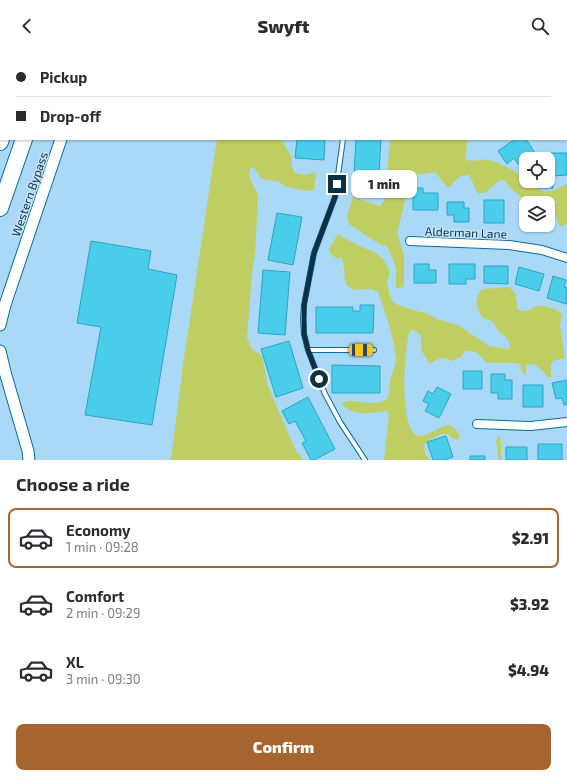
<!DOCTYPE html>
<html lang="en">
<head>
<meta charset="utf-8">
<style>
  body { margin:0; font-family:"Exo 2",sans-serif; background:#f2f2f3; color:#2b2b33; height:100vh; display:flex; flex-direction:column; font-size:15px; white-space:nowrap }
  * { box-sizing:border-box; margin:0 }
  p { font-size:13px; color:#7c7c81 }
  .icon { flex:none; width:22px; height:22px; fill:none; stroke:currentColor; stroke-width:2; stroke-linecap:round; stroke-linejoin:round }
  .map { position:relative; height:408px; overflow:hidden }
  .drawer { display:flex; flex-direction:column; background:#fff; flex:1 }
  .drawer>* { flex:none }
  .top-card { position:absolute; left:0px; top:0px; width:567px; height:88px; box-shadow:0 1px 3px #0004; display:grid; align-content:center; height:88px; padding:0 16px; background:#fff }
  .buttons { position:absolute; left:519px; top:100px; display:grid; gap:8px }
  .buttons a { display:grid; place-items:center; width:36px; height:36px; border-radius:8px; background:#fff; box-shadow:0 1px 3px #0004; font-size:20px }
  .end { position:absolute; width:18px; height:18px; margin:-9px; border:5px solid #0c3044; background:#fff; box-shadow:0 0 0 2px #fff }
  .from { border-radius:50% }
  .bubble { position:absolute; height:28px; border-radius:8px; background:#fff; box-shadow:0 1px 3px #0004; font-size:13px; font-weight:800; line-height:28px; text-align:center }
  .car { position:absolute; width:12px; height:24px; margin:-12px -6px; border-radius:5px; box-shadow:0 0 3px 1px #0007; background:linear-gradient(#f5c518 24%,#345 0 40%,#f5c518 0 76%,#345 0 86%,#f5c518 0) }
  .top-card b { display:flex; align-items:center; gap:14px; height:38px; font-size:15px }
  .top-card b+b { border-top:1px solid #e1e1e2 }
  .top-card i { width:10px; height:10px; background:#2b2b33 }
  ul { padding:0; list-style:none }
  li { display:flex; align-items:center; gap:12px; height:60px; margin:0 8px 6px; padding:0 8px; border:2px solid transparent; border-radius:8px }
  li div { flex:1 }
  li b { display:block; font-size:15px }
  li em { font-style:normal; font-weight:800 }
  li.active { border-color:#a66530 }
  li>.icon { width:36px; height:36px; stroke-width:1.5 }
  h2 { padding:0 16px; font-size:18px; line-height:48px }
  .primary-button { display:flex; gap:8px; margin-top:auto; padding:8px 16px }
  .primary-button a { flex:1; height:46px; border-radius:8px; background:#a66530; color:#fff; font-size:16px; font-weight:800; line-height:46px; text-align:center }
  header { display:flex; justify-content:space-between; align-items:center; height:52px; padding:0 16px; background:#fff; font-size:18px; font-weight:800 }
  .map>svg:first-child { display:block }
  .green { fill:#bece62 }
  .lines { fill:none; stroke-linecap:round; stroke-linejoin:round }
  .stream { stroke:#a080e6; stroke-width:3 }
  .building { fill:#4acceb; stroke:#2ca4bf }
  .service-casing { stroke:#076d9a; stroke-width:6 }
  .minor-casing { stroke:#076d9a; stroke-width:10 }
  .tertiary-casing { stroke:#076d9a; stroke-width:13 }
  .motorway-casing { stroke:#076d9a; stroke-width:18 }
  .service { stroke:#fff; stroke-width:4 }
  .minor { stroke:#fff; stroke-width:8 }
  .tertiary { stroke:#fff; stroke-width:11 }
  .motorway { stroke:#fff; stroke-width:16 }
  .route { stroke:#0c3044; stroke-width:5 }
  .labels { text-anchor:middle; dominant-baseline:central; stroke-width:3; stroke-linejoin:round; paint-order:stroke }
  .street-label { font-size:12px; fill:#0c3044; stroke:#c5e4f8 }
</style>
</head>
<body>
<header><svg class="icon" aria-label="back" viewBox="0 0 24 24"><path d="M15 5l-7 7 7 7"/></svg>Swyft<svg class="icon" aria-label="search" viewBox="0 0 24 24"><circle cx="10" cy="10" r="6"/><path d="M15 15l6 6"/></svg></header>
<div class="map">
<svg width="567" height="408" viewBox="0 0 567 408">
  <rect width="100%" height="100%" fill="#aad9f7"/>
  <path class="green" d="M0,0h18l-17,1 -1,44z
    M106,0h211l-211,1z
    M217,87h64l10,17 1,11 3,6 12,2 7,-3 2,3 -2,15 -7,1 -20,-4 -10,-6 -12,-1 -4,-2 -7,-10h-4c-4,11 6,18 8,28l-3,59 -2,9 -6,73 5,12 10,7 6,30 27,63 8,11h-132l12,-95z
    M390,87h78l-3,20c7,4 15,0 23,1 12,2 27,12 38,18v3h5c4,3 6,7 10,9 9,5 18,-3 26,-6v39l-4,3h-3c-4,-5 -3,-12 -6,-18l-6,-3v-2c-23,0 -30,-6 -44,-23h-4l-14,12 -7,2c-6,-5 -5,-14 -11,-19l-8,1 -12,12 -13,-16 -12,2h-14l-3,23 -9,36 7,22v32l-8,1v-20l-7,-18 -3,-4 -10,-4 -27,-18 -2,-8 6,-19 27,9 5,-7z
    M338,182l13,8 25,11 8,7 5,10v7l-2,3 2,14 4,8 3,2 20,7 10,2 11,6 21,6 31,21 20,3v-8l-3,-4 -7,-5 -6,-10 -11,-5 -4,-8 -2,-8 4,-10 5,-2 24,-2 7,7 1,15c7,6 14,-1 21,-3 7,-1 19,3 24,8l-2,11 5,34c-16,0 -14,4 -14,18h-4l-4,-6 -9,-7 -8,1v11l-4,-4 -2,-8c-4,-2 -25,-1 -32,-1 -11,-7 -6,-13 -23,-12l-4,6 -10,4c-9,-5 -13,-3 -21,3l-9,-14v-15l-7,-5 -4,1c-6,16 -11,94 6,104 8,5 24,-10 34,-10 5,3 9,7 10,13 -6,3 -8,0 -12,-4h-8l-16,10 1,10 5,6h-46l5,-46 -2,-3c-18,2 -29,6 -45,-6l2,-3c12,-4 27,5 40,-1 7,-3 5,-13 6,-19 1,-8 6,-17 6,-24 -2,-20 -11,-47 -18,-66 -2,-1 -5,-3 -8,-3 -6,-1 -15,3 -20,-1 -9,-7 -3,-22 -9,-30h-5l-6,-5 -1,-4z
    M499,384l2,6v18h-2l-3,-19z"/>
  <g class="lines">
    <path class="stream" d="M265,1l1,-1"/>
  </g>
  <path class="building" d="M338,0h45v1h-59z
    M506,0h20l-20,1z
    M297,87h28l-1,21 -29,-2z
    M356,87h25l-3,52 -25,-1z
    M515,87h11l9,14 -17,11 -4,-6 -7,6 -9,-13z
    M551,101h16v22l-15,1 1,12h-15l-1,-7h11v-4h4z
    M413,136h10v5h15v17h-25z
    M484,148h20v23h-20z
    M447,150h17v6h5v14h-15v-7h-7z
    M523,156h3v17h20v5l-26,-4z
    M277,161l25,4 -9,48 -25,-5z
    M91,189l60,10 -3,18 29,6 -25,150 -67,-10 16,-88 -24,-4z
    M414,212h15v6h7v13h-22z
    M449,212h26v15h-9v5h-17z
    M484,214h24v18l-24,-1z
    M519,215l25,7 -5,17 -24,-7z
    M263,218l27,2 -5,63 -27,-2z
    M553,224l13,4 -2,7h3l-1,17 -19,-6z
    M360,253h14l-1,28h-57v-26h37v4h7z
    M289,289l14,47 -27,9 -15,-48z
    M332,313l48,1v27h-48z
    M463,319h19v18h-19z
    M491,322h14v6h7v19h-14v-6h-7z
    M567,328v24l-3,1 -2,-7 -6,1 -4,-16z
    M523,333h20v22h-20z
    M437,335l14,7 -12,24 -14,-7 4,-7 -6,-3 5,-10 5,3z
    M308,345l27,52 -21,11h-3l-9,-17 4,-2 -11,-20 -6,3 -7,-13z
    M446,384l7,21 -9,3h-11l-6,-18z
    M538,392h24v16h-24z
    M506,395h21v13h-21z
    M470,404h15v4h-15z"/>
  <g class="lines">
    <g class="service-casing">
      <path id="service" d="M343,87l-8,58 -21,56 -10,52 -1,14 1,15 4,16 17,44 15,28 25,38
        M308,298h66"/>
    </g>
    <g class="minor-casing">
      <path id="minor" d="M566,56l1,-1
        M410,189l99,4 33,5 25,8
        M477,372l54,2 36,-4"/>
    </g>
    <g class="tertiary-casing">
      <path id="tertiary" d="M90,1v-1
        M0,273l5,-20 56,-166
        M0,299l5,21 23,79 1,9"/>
    </g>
    <g class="motorway-casing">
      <path id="motorway" d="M30,1v-1
        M53,1l1,-1
        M0,90l1,-3
        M0,156l24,-69"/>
    </g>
    <use href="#service" class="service"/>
    <use href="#minor" class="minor"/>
    <use href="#tertiary" class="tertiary"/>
    <use href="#motorway" class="motorway"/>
  </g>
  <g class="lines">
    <path class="route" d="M319,327l-11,-29 -4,-16v-29l10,-52 21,-56 2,-13"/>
  </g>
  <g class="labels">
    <g class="street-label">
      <text transform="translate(29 142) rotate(-71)">Western Bypass</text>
      <text transform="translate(466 180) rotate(2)">Alderman Lane</text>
    </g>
  </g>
</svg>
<div class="buttons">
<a><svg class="icon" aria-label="locate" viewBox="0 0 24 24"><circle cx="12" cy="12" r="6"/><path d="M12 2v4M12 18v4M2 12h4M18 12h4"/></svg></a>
<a><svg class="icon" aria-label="layers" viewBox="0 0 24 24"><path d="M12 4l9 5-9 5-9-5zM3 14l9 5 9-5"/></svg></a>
</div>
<i class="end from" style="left:319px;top:327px"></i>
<i class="end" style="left:337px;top:132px"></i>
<div class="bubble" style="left:351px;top:118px;width:66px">1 min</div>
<i class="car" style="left:361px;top:298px;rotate:90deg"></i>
<div class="top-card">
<b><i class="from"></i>Pickup</b>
<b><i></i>Drop-off</b>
</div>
</div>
<section class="drawer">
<h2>Choose a ride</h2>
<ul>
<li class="active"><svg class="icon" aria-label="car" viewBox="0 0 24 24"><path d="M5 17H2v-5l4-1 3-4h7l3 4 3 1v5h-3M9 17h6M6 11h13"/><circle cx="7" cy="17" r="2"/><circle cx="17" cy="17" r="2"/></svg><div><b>Economy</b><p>1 min · 09:28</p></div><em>$2.91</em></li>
<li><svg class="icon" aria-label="car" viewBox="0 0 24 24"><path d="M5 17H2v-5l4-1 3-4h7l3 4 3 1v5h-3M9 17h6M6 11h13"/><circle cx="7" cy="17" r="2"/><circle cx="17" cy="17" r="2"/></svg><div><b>Comfort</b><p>2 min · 09:29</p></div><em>$3.92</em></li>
<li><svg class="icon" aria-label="car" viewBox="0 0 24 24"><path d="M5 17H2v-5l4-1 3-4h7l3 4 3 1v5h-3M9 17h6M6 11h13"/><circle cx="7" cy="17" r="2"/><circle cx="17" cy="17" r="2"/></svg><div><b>XL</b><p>3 min · 09:30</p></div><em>$4.94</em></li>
</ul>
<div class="primary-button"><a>Confirm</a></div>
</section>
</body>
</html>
